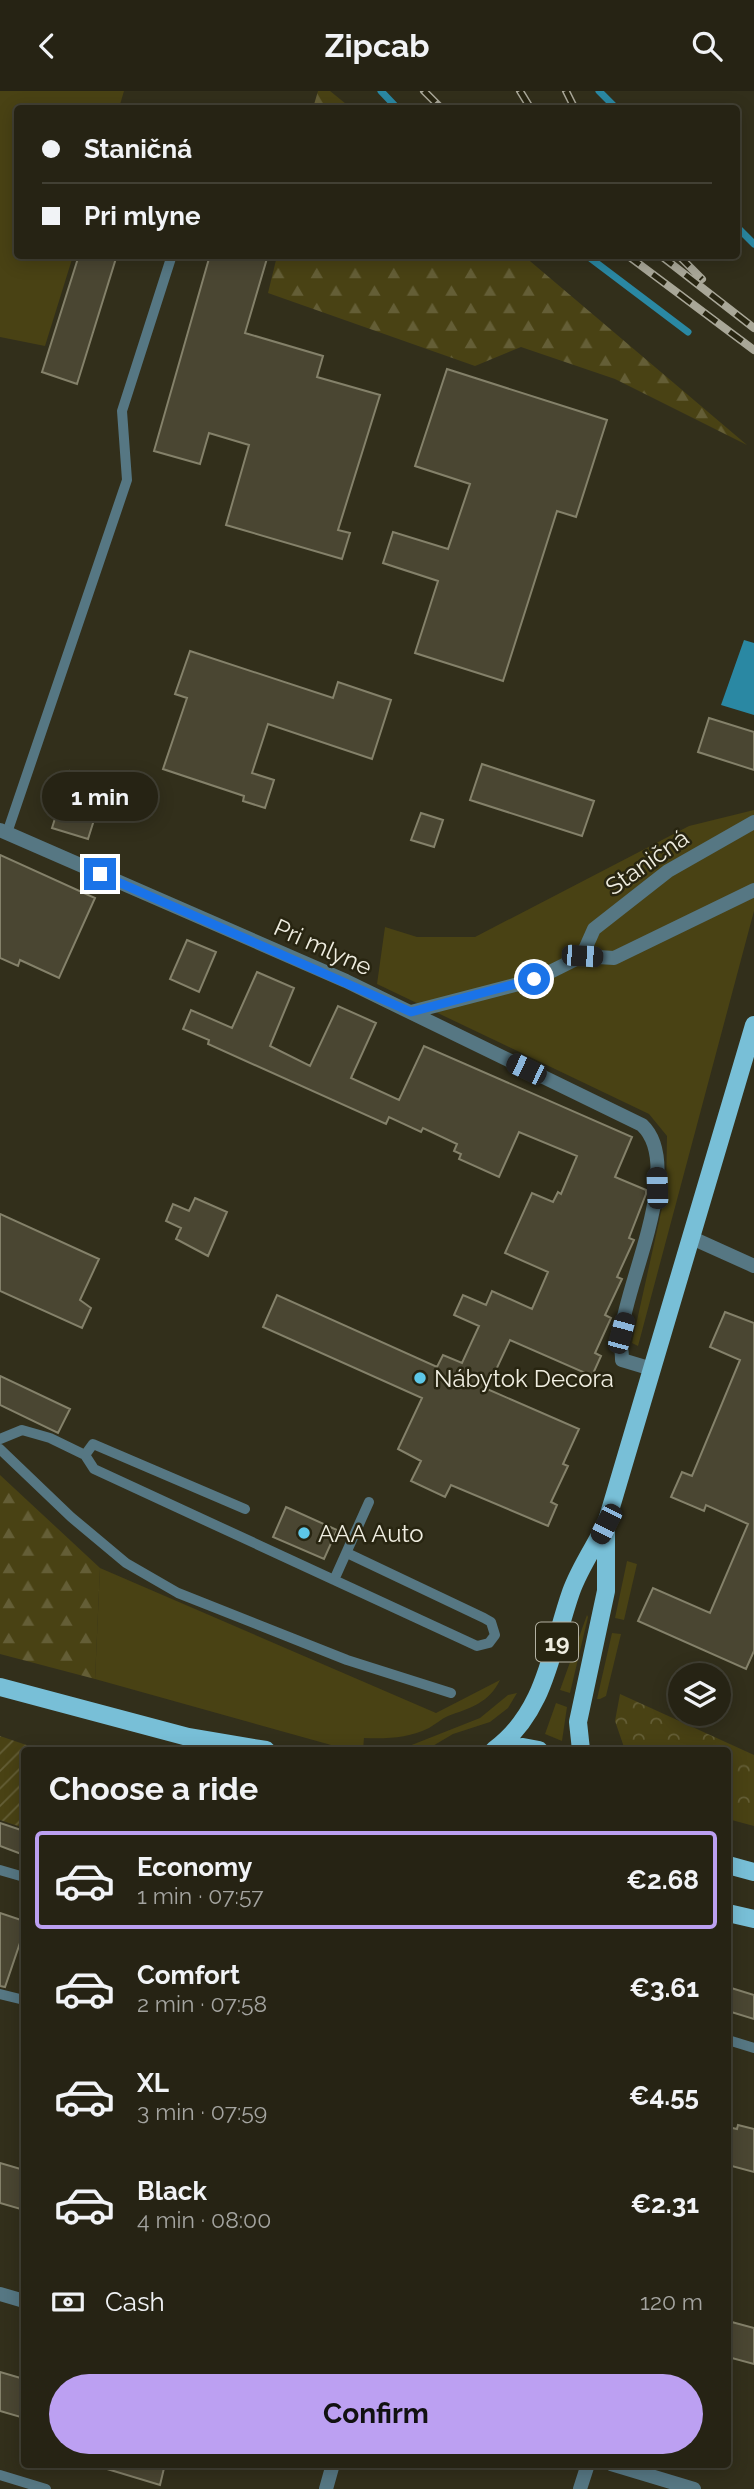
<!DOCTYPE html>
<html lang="en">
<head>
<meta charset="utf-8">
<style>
  body { margin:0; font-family:Raleway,sans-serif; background:#2e2b1d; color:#f1f3f6; height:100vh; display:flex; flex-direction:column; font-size:26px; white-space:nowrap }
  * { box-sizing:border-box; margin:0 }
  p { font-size:23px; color:#a4a4a0 }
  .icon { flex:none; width:38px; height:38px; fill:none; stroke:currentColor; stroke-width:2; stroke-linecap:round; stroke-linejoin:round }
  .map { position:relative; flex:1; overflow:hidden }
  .side { position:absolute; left:21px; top:1656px; width:710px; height:721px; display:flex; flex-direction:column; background:#262314; border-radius:7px; box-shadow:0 4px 18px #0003,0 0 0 2px #424034 }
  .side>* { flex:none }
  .hud { position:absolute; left:14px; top:14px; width:726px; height:154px; border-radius:7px; box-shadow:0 4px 18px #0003,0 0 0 2px #424034; display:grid; align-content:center; height:154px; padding:0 28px; background:#262314 }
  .fabs { position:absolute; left:668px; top:1572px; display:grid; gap:14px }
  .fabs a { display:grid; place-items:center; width:63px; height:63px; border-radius:50%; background:#262314; box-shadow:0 4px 18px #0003,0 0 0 2px #424034; font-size:35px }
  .end { position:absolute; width:32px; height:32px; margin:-16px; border:9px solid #1a73e8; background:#fff; box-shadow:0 0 0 4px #fff }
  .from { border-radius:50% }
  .bubble { position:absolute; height:49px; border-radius:24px; background:#262314; box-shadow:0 4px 18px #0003,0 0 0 2px #424034; font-size:23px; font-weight:700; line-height:49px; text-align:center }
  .car { position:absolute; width:21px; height:42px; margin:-21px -10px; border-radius:9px; box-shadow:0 0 5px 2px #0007; background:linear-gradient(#222 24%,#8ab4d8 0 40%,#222 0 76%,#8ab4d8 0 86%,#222 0) }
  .hud b { display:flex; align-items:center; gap:24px; height:66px; font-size:26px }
  .hud b+b { border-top:2px solid #424034 }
  .hud i { width:18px; height:18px; background:#f1f3f6 }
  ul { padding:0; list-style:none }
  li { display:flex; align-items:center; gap:21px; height:98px; margin:0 14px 10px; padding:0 14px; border:4px solid transparent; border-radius:7px }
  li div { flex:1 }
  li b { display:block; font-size:26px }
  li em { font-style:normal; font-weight:700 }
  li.on { border-color:#bca0f2 }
  li>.icon { width:63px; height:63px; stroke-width:1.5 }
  h2 { padding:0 28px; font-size:32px; line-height:84px }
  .pay { display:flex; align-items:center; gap:18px; height:77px; padding:0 28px; font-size:26px }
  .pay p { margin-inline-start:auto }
  .cta { display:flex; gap:14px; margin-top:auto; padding:14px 28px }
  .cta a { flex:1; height:80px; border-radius:42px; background:#bca0f2; color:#111; font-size:28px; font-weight:700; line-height:80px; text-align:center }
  header { display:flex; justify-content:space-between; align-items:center; height:91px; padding:0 28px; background:#262314; font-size:32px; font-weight:700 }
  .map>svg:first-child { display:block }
  .grass { fill:#494214 }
  .forest { fill:url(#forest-firs) }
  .park { fill:url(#park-crowns) }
  .garden { fill:url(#garden-furrows) }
  .water { fill:#2a88a3 }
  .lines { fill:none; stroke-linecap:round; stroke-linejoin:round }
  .stream { stroke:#2a88a3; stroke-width:7 }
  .building { fill:#4a4632; stroke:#84816a; stroke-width:2 }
  .lane { stroke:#567783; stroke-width:10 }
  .street { stroke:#567783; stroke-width:14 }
  .primary { stroke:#78bfd7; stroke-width:18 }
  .rail-casing { stroke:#a9a798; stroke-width:8 }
  .rail { stroke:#282511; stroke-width:5; stroke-dasharray:16; stroke-linecap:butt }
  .route { stroke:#1a73e8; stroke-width:9 }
  .poi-dot { fill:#5dc7e8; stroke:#282511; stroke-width:2.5 }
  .labels { text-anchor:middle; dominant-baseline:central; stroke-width:5; stroke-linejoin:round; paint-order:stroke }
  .shield { fill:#282511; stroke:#b3b1a2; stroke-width:2 }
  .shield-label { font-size:23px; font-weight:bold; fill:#efede0 }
  .street-label { font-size:24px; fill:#efede0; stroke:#282511 }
  .poi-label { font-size:24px; fill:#efede0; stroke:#282511; text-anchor:start }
</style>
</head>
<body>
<header><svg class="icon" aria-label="back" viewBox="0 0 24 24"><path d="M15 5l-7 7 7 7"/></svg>Zipcab<svg class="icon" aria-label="search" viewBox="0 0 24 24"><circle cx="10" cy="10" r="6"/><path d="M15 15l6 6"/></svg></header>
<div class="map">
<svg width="754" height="2398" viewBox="0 0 754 2398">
  <defs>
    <pattern id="forest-firs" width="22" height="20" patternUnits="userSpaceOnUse" patternTransform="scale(1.75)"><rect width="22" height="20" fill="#494214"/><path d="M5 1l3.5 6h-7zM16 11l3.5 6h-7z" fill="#645e36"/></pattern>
    <pattern id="park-crowns" width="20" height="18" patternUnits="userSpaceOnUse" patternTransform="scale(1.75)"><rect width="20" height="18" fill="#494214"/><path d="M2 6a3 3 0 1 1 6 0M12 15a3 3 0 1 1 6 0" fill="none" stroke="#645e36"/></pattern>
    <pattern id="garden-furrows" width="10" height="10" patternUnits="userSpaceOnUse" patternTransform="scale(1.75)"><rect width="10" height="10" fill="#494214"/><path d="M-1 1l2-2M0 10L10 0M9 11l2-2" fill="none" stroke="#645e36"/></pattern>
  </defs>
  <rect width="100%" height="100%" fill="#322f1b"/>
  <path class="grass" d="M0,0h124l-5,17 -101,1v146l55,1 -28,90 -45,-9z
    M754,719v101l-116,435 -6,-3 34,-153 1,-54 -18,-22 -272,-130 8,-57 32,10h58l214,-111z
    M627,1470l10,3 -13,56 -9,-2z
    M100,1477l336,145 64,-33c-11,23 -30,28 -52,36 -7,3 -12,8 -19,12 -20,10 -42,11 -65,10l-1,12h-14l-254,-71z
    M587,1524l1,2 -18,76 -10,-3z
    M612,1542l9,1 -15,62 -6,3h-3z
    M517,1602l-9,15 -18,14 -37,12 -27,16h-27l81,-32 28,-23z
    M556,1612l11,4 -5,34 -17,-7z"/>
  <path class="forest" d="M318,0h12l21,17h-38z
    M277,165h247l223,189 -132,-66 -94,-32 -46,19 -207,-73z
    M0,1384l100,93 -5,111 -95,-25z"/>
  <path class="park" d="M620,1603l134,61v71l-26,-7v-69h-103l-10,-29z"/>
  <path class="garden" d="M0,1645l41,14h-17v78l-24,-8z"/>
  <path class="water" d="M744,549l10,3v72l-33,-10z"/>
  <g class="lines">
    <path class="stream" d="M381,0l17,18
      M599,0l18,18
      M737,136l17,17
      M586,164l102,77"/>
  </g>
  <path class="building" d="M79,164h38l-40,129 -35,-12z
    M210,164h58l-23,78 78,23 -6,21 63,18 -42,135 12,3 -8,26 -116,-34 23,-80 -40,-12 -9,31 -46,-13z
    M447,278l160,51 -31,97 -19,-6 -54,170 -88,-28 23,-72 -55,-18 10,-31 55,17 22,-65 -55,-18z
    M190,560l143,47 5,-16 53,18 -19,59 -104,-35 -16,49 22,7 -9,28 -22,-7 1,-5 -81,-27 24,-71 -12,-4z
    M709,627l45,14v38l-56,-18z
    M482,673l112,37 -12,35 -112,-36z
    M70,680l36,11 -18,57 -36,-11z
    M421,722l22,7 -9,27 -23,-7z
    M0,764l95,43 -36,80 -39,-18 -2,6 -18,-8z
    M187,849l29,12 -17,40 -29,-13z
    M257,881l37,16 -24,58 40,20 28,-60 38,17 -25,55 48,22 25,-54 208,91 -17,40 31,13v4l-17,44 5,2 -17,37 5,2 -17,36 6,3 -16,35 6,3 -9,20 -82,-36 -23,49 92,40 -16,35 5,2 -17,36 6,3 -9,21 -97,-41 -6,12 -34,-16 10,-20 -23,-12 24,-51 -159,-71 14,-32 160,72 6,-12 19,8 17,-37 -25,-11 9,-20 23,10 6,-14 40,18 16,-37 -43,-19 27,-60 21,9 5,-10 3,2 16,-38 -58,-24 -20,45 -40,-18 2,-5 -7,-3 3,-7 -34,-16 -2,4 -32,-15 -3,7 -178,-80 1,-4 -26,-11 8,-19 41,18z
    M195,1107l32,14 -19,44 -32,-17 5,-11 -15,-7 7,-17 16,7z
    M0,1123l99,45 -19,41 11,8 -9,20 -82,-37z
    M725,1221l29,11v328l-8,18 -108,-48 15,-33 57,25 38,-89 -42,-19 -2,6 -33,-14 11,-25 10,4 48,-116 -30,-13z
    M0,1285l70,33 -12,24 -58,-28z
    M286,1416l51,23 -13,29 -51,-22z
    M0,1732l24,8v24l-24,-9z
    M0,1822l24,8v10l-19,56 -5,-1z
    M728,1896l26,8v24l-26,-8z
    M738,2034l16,4v43l-26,-7v-38l9,2z
    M0,2072l24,7v40l-24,-7z
    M728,2230l26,7v36l-26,-7z
    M0,2281l24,7v39l-24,-7z
    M107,2373h58l-5,21 -53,-16z"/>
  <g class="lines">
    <path class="lane" d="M7,742l120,-353 -5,-69 50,-156
      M0,1348l22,-9 28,8 35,17 9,14 383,177 12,-3 6,-8 -4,-13 -7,-4 -137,-65
      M0,1358l71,68 55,46 52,30 169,67 104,33
      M85,1364l8,-11 152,65
      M334,1489l35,-78
      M0,1779l24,7
      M0,1903l24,6
      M728,1949l26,8
      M0,2384l46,14"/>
    <path class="street" d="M0,739l346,151 296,144c43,40 -16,158 -21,208 -1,9 1,18 1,27l30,9
      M582,865l12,-27 74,-58 86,-49
      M411,921l123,-32 48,-24 32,2 140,-68
      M692,1147l62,28
      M0,2203l24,7
      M611,2373l83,25
      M326,2398l7,-25
      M580,2398l8,-25"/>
    <path class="primary" d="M0,1596l188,50 78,13
      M494,1659c52,-38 57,-101 77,-158 8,-23 24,-46 35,-68l148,-499
      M497,1659l26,-3 16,3
      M581,1659l-3,-28 28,-131v-63
      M728,1774l26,7
      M728,1822l26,6"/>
    <g class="rail-casing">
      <path id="rail" d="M424,0l18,18
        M520,0l11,18
        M566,0l9,18
        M627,164l127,95
        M660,164l94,73
        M678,164l24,24"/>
    </g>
    <use href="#rail" class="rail"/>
  </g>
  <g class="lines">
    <path class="route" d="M100,783l311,138 123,-33"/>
  </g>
  <g class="poi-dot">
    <circle cx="420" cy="1287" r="7"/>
    <circle cx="304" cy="1442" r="7"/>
  </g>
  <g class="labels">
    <rect class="shield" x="536" y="1531.5" width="42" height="39" rx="5"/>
    <g class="shield-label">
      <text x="557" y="1551">19</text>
    </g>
    <g class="street-label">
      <text transform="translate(647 771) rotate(-35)">Staničná</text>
      <text transform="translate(323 856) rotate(24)">Pri mlyne</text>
    </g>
    <g class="poi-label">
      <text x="434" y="1287">Nábytok Decora</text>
      <text x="318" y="1442">AAA Auto</text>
    </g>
  </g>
</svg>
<div class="fabs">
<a><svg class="icon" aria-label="layers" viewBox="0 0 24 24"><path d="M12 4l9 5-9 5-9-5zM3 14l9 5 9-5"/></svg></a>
</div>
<i class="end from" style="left:534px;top:888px"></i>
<i class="end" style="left:100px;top:783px"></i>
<div class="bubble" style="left:42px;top:681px;width:116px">1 min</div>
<i class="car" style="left:582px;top:865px;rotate:94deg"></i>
<i class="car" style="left:526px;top:978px;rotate:296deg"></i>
<i class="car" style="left:657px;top:1097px;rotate:358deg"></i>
<i class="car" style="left:621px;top:1242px;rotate:15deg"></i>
<i class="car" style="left:606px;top:1433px;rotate:207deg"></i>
<div class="hud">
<b><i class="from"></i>Staničná</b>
<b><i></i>Pri mlyne</b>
</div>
<section class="side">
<h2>Choose a ride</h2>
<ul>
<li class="on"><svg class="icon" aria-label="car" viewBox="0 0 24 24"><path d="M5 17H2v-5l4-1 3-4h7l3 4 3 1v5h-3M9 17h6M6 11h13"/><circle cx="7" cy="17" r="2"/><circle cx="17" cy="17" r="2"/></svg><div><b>Economy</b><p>1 min · 07:57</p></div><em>€2.68</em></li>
<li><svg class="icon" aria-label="car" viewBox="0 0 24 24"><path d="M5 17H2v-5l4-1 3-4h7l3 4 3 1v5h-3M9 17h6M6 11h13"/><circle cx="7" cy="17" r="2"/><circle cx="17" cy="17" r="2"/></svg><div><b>Comfort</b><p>2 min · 07:58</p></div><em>€3.61</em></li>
<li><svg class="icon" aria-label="car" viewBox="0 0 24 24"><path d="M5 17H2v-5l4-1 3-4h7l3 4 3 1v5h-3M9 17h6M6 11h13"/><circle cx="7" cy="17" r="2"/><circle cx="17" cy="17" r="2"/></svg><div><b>XL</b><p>3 min · 07:59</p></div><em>€4.55</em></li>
<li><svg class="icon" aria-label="car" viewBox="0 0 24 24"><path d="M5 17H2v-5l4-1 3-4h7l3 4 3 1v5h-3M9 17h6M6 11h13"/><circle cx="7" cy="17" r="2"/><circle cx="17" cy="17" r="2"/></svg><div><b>Black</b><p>4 min · 08:00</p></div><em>€2.31</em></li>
</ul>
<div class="pay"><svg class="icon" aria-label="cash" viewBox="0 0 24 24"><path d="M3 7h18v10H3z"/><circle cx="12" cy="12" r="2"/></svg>Cash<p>120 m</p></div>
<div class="cta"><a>Confirm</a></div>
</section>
</div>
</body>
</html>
